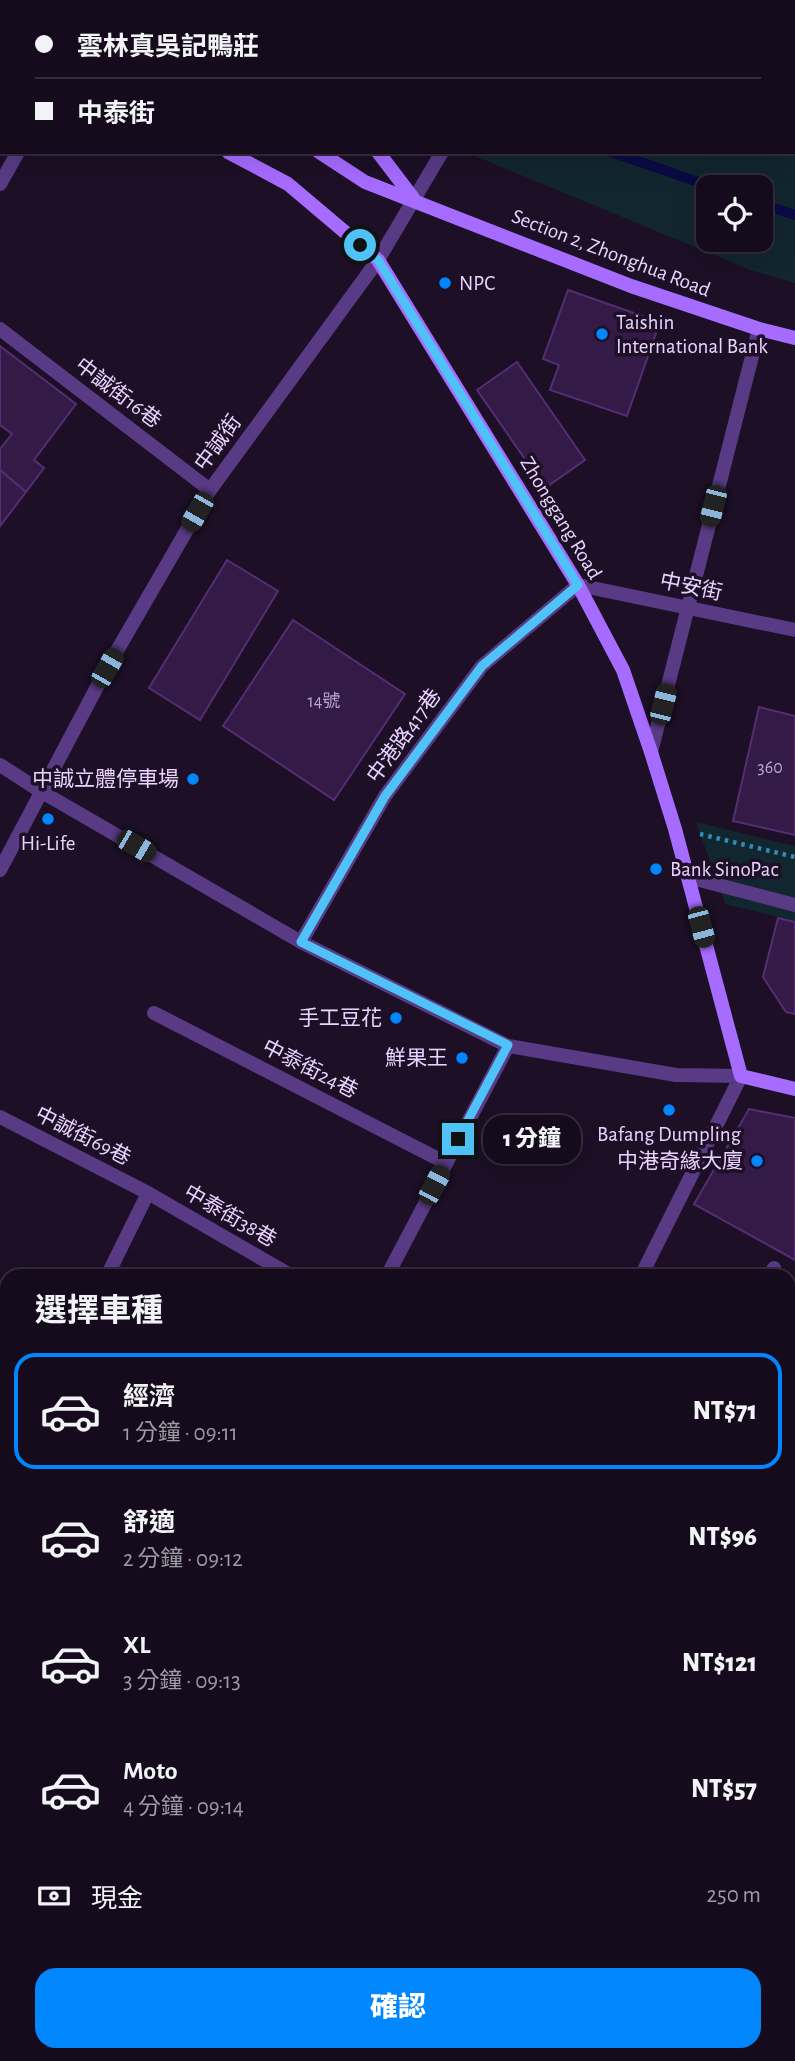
<!DOCTYPE html>
<html lang="zh-TW">
<head>
<meta charset="utf-8">
<style>
  body { margin:0; font-family:"Alegreya Sans","Noto Sans TC",sans-serif; background:#1e1425; color:#f1f3f6; height:100vh; display:flex; flex-direction:column; font-size:26px; white-space:nowrap }
  * { box-sizing:border-box; margin:0 }
  p { font-size:23px; color:#9d9ba3 }
  .icon { flex:none; width:38px; height:38px; fill:none; stroke:currentColor; stroke-width:2; stroke-linecap:round; stroke-linejoin:round }
  .map { position:relative; flex:1; overflow:hidden }
  .side { position:absolute; left:0px; top:1269px; width:796px; height:793px; display:flex; flex-direction:column; background:#150b1c; border-radius:21px 21px 0 0; box-shadow:0 7px 28px #0002,0 0 0 2px #342b3b }
  .side>* { flex:none }
  .banner { position:absolute; left:0px; top:0px; width:796px; height:154px; box-shadow:0 7px 28px #0002,0 0 0 2px #342b3b; display:grid; align-content:center; height:154px; padding:0 35px; background:#150b1c }
  .controls { position:absolute; left:696px; top:175px; display:grid; gap:14px }
  .controls a { display:grid; place-items:center; width:77px; height:77px; border-radius:14px; background:#150b1c; box-shadow:0 7px 28px #0002,0 0 0 2px #342b3b; font-size:35px }
  .end { position:absolute; width:32px; height:32px; margin:-16px; border:9px solid #4fc3f7; background:#111; box-shadow:0 0 0 4px #111 }
  .from { border-radius:50% }
  .bubble { position:absolute; height:49px; border-radius:21px; background:#150b1c; box-shadow:0 7px 28px #0002,0 0 0 2px #342b3b; font-size:23px; font-weight:800; line-height:49px; text-align:center }
  .car { position:absolute; width:21px; height:42px; margin:-21px -10px; border-radius:9px; box-shadow:0 0 5px 2px #0007; background:linear-gradient(#222 24%,#8ab4d8 0 40%,#222 0 76%,#8ab4d8 0 86%,#222 0) }
  .banner b { display:flex; align-items:center; gap:24px; height:66px; font-size:26px }
  .banner b+b { border-top:2px solid #342b3b }
  .banner i { width:18px; height:18px; background:#f1f3f6 }
  ul { padding:0; list-style:none }
  li { display:flex; align-items:center; gap:21px; height:116px; margin:0 14px 10px; padding:0 21px; border:4px solid transparent; border-radius:21px }
  li div { flex:1 }
  li b { display:block; font-size:26px }
  li em { font-style:normal; font-weight:800 }
  li.active { border-color:#0086ff }
  li>.icon { width:63px; height:63px; stroke-width:1.5 }
  h2 { padding:0 35px; font-size:32px; line-height:84px }
  .pay { display:flex; align-items:center; gap:18px; height:77px; padding:0 35px; font-size:26px }
  .pay p { margin-inline-start:auto }
  .primary-button { display:flex; gap:14px; margin-top:auto; padding:14px 35px }
  .primary-button a { flex:1; height:80px; border-radius:21px; background:#0086ff; color:#fff; font-size:28px; font-weight:800; line-height:80px; text-align:center }
  .map>svg:first-child { display:block }
  .green { fill:#122630; fill-rule:evenodd }
  .lines { fill:none; stroke-linecap:round; stroke-linejoin:round }
  .stream { stroke:#0b0a44; stroke-width:10 }
  .building { fill:#341b47; stroke:#552d73; stroke-width:2 }
  .path { stroke:#2f8db8; stroke-width:4.5; stroke-dasharray:3.5 5; stroke-linecap:butt }
  .lane { stroke:#593a85; stroke-width:14 }
  .street { stroke:#593a85; stroke-width:14 }
  .secondary { stroke:#a66bff; stroke-width:14 }
  .route { stroke:#4fc3f7; stroke-width:9 }
  .poi-dot { fill:#0086ff; stroke:#1c0f26; stroke-width:2.5 }
  .labels { text-anchor:middle; dominant-baseline:central; stroke-width:7; stroke-linejoin:round; paint-order:stroke }
  .number-label { font-size:18px; fill:#bca6d1 }
  .street-label { font-size:21px; fill:#e9d4ff; stroke:#1c0f26 }
  .poi-label { font-size:21px; fill:#e9d4ff; stroke:#1c0f26; text-anchor:end }
</style>
</head>
<body>
<div class="map">
<svg width="795" height="2061" viewBox="0 0 795 2061">
  <rect width="100%" height="100%" fill="#1c0f26"/>
  <path class="green" d="M795,136v147l-42,-12 -288,-119h329zM761,187v53h-52v-53z
    M696,822l99,24v75l-70,-17z"/>
  <g class="lines">
    <path class="stream" d="M314,0l2,2
      M611,152l102,35
      M761,204l34,11"/>
  </g>
  <path class="building" d="M568,290l92,32 -33,94 -77,-26 9,-25 -16,-6z
    M0,346l76,58 -42,56 10,8 -18,24 -26,-22v-21l12,-15 -12,-9z
    M517,362l68,98 -40,28 -68,-98z
    M0,470l26,22 -26,34z
    M227,560l51,31 -78,129 -51,-32z
    M293,620l112,74 -71,106 -111,-74z
    M759,707l36,9v119l-62,-14z
    M778,918l17,4v92l-9,-2 -23,-35z
    M749,1109l46,9v142l-101,-56z
    M789,1292l6,3v42l-6,-3z
    M789,1334l6,3v39l-6,-3z
    M789,1373l6,3v43l-6,-3z"/>
  <g class="lines">
    <path class="path" d="M700,834l95,23
      M789,1492l6,-11"/>
    <path class="lane" d="M0,184l18,-32
      M0,329l210,161
      M0,765l42,27
      M301,942l84,-146 97,-130 96,-81
      M154,1013l292,150
      M0,1117l148,76 144,83
      M107,1276l41,-83
      M769,1276l5,-8
      M789,1428l6,3
      M0,1461l7,3
      M0,1497l7,-15
      M789,1791l6,3
      M0,1834l7,4
      M593,2054l13,7"/>
    <path class="street" d="M532,0l4,2
      M520,2l1,-2
      M751,2l2,-2
      M794,115h1
      M578,585l217,45
      M651,752l108,-423
      M42,792l259,150 207,104 168,29 65,1 -100,200
      M0,870l107,-202 103,-178 168,-230 64,-108
      M688,877l107,28
      M387,1276l121,-230
      M0,2011l7,-13
      M233,2061l3,-7
      M512,2061l4,-7
      M789,2061l6,-11"/>
    <path class="secondary" d="M101,0l2,2
      M152,0l2,2
      M0,38h2
      M228,152l60,32 90,76 200,325 45,85 28,82 24,77 66,247 54,13
      M319,152l46,30 266,104 128,43 36,9
      M378,152l35,46"/>
  </g>
  <g class="lines">
    <path class="route" d="M360,245l18,15 200,325 -96,81 -97,130 -84,146 207,103 -50,94"/>
  </g>
  <g class="poi-dot">
    <circle cx="445" cy="283" r="7"/>
    <circle cx="602" cy="334" r="7"/>
    <circle cx="193" cy="779" r="7"/>
    <circle cx="48" cy="819" r="7"/>
    <circle cx="656" cy="869" r="7"/>
    <circle cx="396" cy="1018" r="7"/>
    <circle cx="462" cy="1058" r="7"/>
    <circle cx="669" cy="1110" r="7"/>
    <circle cx="757" cy="1161" r="7"/>
  </g>
  <g class="labels">
    <g class="number-label">
      <text x="324" y="702">14號</text>
      <text x="770" y="768">360</text>
    </g>
    <g class="street-label">
      <text transform="translate(611 253) rotate(21)">Section 2, Zhonghua Road</text>
      <text transform="translate(118 393) rotate(37)">中誠街16巷</text>
      <text transform="translate(218 443) rotate(-54)">中誠街</text>
      <text transform="translate(561 518) rotate(59)">Zhonggang Road</text>
      <text transform="translate(691 587) rotate(12)">中安街</text>
      <text transform="translate(404 736) rotate(-54)">中港路417巷</text>
      <text transform="translate(310 1069) rotate(27)">中泰街24巷</text>
      <text transform="translate(83 1136) rotate(27)">中誠街69巷</text>
      <text transform="translate(230 1216) rotate(30)">中泰街38巷</text>
    </g>
    <g class="poi-label">
      <text x="459" y="283" text-anchor="start">NPC</text>
      <text x="616" y="322" text-anchor="start">Taishin<tspan x="616" dy="24">International Bank</tspan></text>
      <text x="179" y="779">中誠立體停車場</text>
      <text x="48" y="843" text-anchor="middle">Hi-Life</text>
      <text x="670" y="869" text-anchor="start">Bank SinoPac</text>
      <text x="382" y="1018">手工豆花</text>
      <text x="448" y="1058">鮮果王</text>
      <text x="669" y="1134" text-anchor="middle">Bafang Dumpling</text>
      <text x="743" y="1161">中港奇緣大廈</text>
    </g>
  </g>
</svg>
<div class="controls">
<a><svg class="icon" aria-label="locate" viewBox="0 0 24 24"><circle cx="12" cy="12" r="6"/><path d="M12 2v4M12 18v4M2 12h4M18 12h4"/></svg></a>
</div>
<i class="end from" style="left:360px;top:245px"></i>
<i class="end" style="left:458px;top:1139px"></i>
<div class="bubble" style="left:483px;top:1115px;width:98px">1 分鐘</div>
<i class="car" style="left:713px;top:506px;rotate:194deg"></i>
<i class="car" style="left:197px;top:512px;rotate:210deg"></i>
<i class="car" style="left:107px;top:668px;rotate:30deg"></i>
<i class="car" style="left:663px;top:704px;rotate:14deg"></i>
<i class="car" style="left:136px;top:846px;rotate:120deg"></i>
<i class="car" style="left:701px;top:927px;rotate:165deg"></i>
<i class="car" style="left:434px;top:1185px;rotate:28deg"></i>
<div class="banner">
<b><i class="from"></i>雲林真吳記鴨莊</b>
<b><i></i>中泰街</b>
</div>
<section class="side">
<h2>選擇車種</h2>
<ul>
<li class="active"><svg class="icon" aria-label="car" viewBox="0 0 24 24"><path d="M5 17H2v-5l4-1 3-4h7l3 4 3 1v5h-3M9 17h6M6 11h13"/><circle cx="7" cy="17" r="2"/><circle cx="17" cy="17" r="2"/></svg><div><b>經濟</b><p>1 分鐘 · 09:11</p></div><em>NT$71</em></li>
<li><svg class="icon" aria-label="car" viewBox="0 0 24 24"><path d="M5 17H2v-5l4-1 3-4h7l3 4 3 1v5h-3M9 17h6M6 11h13"/><circle cx="7" cy="17" r="2"/><circle cx="17" cy="17" r="2"/></svg><div><b>舒適</b><p>2 分鐘 · 09:12</p></div><em>NT$96</em></li>
<li><svg class="icon" aria-label="car" viewBox="0 0 24 24"><path d="M5 17H2v-5l4-1 3-4h7l3 4 3 1v5h-3M9 17h6M6 11h13"/><circle cx="7" cy="17" r="2"/><circle cx="17" cy="17" r="2"/></svg><div><b>XL</b><p>3 分鐘 · 09:13</p></div><em>NT$121</em></li>
<li><svg class="icon" aria-label="car" viewBox="0 0 24 24"><path d="M5 17H2v-5l4-1 3-4h7l3 4 3 1v5h-3M9 17h6M6 11h13"/><circle cx="7" cy="17" r="2"/><circle cx="17" cy="17" r="2"/></svg><div><b>Moto</b><p>4 分鐘 · 09:14</p></div><em>NT$57</em></li>
</ul>
<div class="pay"><svg class="icon" aria-label="cash" viewBox="0 0 24 24"><path d="M3 7h18v10H3z"/><circle cx="12" cy="12" r="2"/></svg>現金<p>250 m</p></div>
<div class="primary-button"><a>確認</a></div>
</section>
</div>
</body>
</html>
